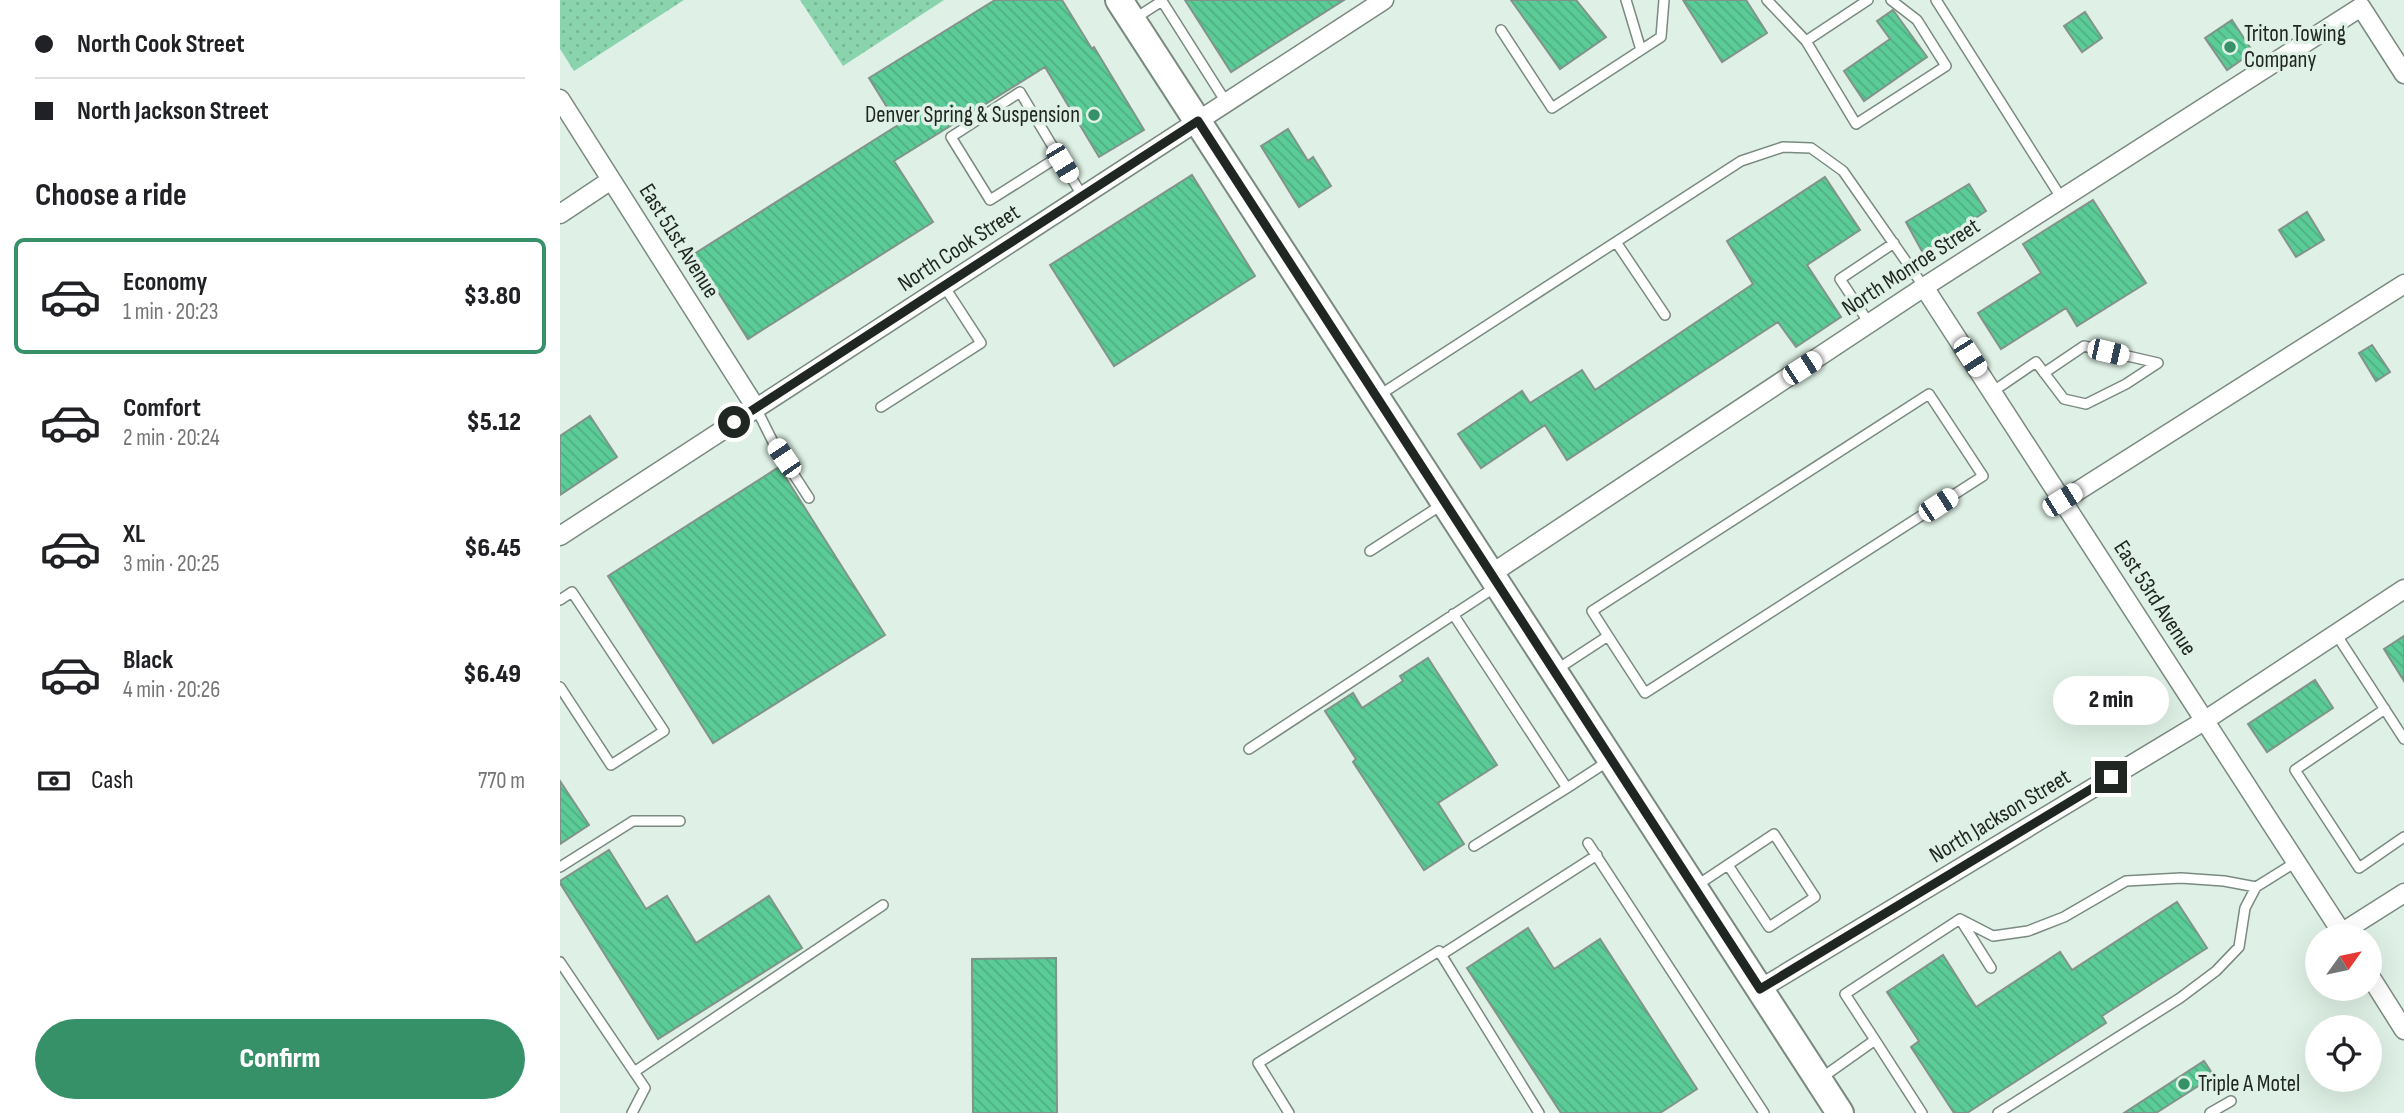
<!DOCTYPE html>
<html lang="en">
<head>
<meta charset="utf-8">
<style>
  body { margin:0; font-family:"Sofia Sans Condensed",sans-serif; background:#f2f2f2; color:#202124; height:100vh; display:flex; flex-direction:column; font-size:26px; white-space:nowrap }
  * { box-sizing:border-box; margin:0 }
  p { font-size:23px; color:#757577 }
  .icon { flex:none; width:38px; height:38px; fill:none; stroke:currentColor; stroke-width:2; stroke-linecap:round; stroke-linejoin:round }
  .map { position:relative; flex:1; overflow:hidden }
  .drawer { display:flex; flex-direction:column; background:#fff; width:560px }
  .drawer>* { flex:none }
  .guide { display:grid; align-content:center; height:154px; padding:0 35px; background:#fff }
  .needle { width:46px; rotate:57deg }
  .buttons { position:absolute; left:1745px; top:924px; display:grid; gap:14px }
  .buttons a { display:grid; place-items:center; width:77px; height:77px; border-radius:50%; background:#fff; box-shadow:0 7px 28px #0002; font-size:35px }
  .end { position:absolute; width:32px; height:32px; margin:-16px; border:9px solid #202723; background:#fff; box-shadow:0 0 0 4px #fff }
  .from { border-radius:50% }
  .bubble { position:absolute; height:49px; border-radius:24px; background:#fff; box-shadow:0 7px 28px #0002; font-size:23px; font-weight:800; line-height:49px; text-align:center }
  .car { position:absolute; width:21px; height:42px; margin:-21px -10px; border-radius:9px; box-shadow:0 0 5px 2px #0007; background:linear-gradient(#fff 24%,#345 0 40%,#fff 0 76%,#345 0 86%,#fff 0) }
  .guide b { display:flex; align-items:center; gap:24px; height:66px; font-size:26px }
  .guide b+b { border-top:2px solid #e0e0e0 }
  .guide i { width:18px; height:18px; background:#202124 }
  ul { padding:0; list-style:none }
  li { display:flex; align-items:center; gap:21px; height:116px; margin:0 14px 10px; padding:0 21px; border:4px solid transparent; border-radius:10px }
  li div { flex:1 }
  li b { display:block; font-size:26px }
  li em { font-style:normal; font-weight:800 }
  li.current { border-color:#369168 }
  li>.icon { width:63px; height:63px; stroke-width:1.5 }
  h2 { padding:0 35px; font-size:32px; line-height:84px }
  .pay { display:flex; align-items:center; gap:18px; height:77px; padding:0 35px; font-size:26px }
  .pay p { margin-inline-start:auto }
  .cta { display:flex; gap:14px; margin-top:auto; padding:14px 35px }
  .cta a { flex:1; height:80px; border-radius:42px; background:#369168; color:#fff; font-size:28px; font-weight:800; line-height:80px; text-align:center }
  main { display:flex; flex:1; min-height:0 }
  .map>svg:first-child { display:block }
  .grass { fill:url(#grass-dots) }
  .building { fill:url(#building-back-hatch); stroke:#829389; stroke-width:2 }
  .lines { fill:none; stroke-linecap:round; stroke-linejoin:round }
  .lane-casing { stroke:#7a8a81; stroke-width:12 }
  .street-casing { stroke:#7a8a81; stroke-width:21 }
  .secondary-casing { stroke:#7a8a81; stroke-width:30 }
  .lane { stroke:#fff; stroke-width:9 }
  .street { stroke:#fff; stroke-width:18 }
  .secondary { stroke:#fff; stroke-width:26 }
  .route { stroke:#202723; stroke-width:9 }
  .poi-dot { fill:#369168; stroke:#dff1e6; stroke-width:2.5 }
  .labels { text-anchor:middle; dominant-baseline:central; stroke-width:7; stroke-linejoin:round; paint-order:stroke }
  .poi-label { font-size:23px; fill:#202723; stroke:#dff1e6; text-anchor:start }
  .street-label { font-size:23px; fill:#202723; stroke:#dff1e6 }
</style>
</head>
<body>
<main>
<section class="drawer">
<div class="guide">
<b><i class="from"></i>North Cook Street</b>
<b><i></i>North Jackson Street</b>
</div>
<h2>Choose a ride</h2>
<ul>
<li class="current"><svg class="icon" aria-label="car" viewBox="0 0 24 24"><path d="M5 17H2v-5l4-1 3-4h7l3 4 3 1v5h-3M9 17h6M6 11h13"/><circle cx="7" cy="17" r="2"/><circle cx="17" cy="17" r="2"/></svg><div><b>Economy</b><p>1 min · 20:23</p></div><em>$3.80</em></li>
<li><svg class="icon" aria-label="car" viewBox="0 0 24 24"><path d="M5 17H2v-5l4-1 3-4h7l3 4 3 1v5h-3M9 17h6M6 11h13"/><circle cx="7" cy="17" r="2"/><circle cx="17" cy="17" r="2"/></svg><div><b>Comfort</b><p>2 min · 20:24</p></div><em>$5.12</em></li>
<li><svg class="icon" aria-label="car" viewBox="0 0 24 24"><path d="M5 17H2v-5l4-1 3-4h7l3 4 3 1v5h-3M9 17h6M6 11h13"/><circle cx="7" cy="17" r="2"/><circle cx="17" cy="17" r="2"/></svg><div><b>XL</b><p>3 min · 20:25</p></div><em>$6.45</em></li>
<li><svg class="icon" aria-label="car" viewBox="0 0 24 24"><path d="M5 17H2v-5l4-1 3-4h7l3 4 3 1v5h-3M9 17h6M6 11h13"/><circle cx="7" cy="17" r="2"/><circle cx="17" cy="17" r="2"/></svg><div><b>Black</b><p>4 min · 20:26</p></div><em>$6.49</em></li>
</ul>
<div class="pay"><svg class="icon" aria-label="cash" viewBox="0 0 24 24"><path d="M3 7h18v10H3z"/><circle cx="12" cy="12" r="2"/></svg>Cash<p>770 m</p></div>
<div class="cta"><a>Confirm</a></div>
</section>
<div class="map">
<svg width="1844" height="1113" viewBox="0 0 1844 1113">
  <defs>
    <pattern id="grass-dots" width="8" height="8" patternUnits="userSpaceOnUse" patternTransform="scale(1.75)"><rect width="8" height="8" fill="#8ad4ad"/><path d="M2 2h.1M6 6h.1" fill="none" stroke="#77b695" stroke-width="1.8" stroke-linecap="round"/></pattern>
    <pattern id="building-back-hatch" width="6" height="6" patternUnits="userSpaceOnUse" patternTransform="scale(1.75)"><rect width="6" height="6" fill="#5bcc97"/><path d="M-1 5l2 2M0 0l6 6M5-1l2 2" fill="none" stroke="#4faf82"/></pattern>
  </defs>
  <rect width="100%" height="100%" fill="#dff1e6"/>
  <path class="grass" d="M0,0h124l-110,71 -14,-22z
    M240,0h144l-101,66z"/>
  <path class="building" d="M435,0h67l30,49 2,-2 50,83 -45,27 -54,-90 -151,94 39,61 -185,117 -54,-85 204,-129 -29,-47z
    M625,0h159l-113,72z
    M951,0h65l30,37 -46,32z
    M1123,0h63l21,33 -45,29z
    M1333,10l34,47 -63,44 -20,-30 46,-32 -13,-18z
    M1525,12l17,26 -20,14 -18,-26z
    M1672,20l21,32 -26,18 -22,-32z
    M728,129l20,32 5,-4 18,29 -32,21 -38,-61z
    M632,175l63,101 -141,90 -64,-101z
    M1265,177l35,53 -53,35 34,52 -45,30 -18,-25 -211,138 -22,-35 -64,43 -23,-34 64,-43 8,12 52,-33 13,20 158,-106 -26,-43z
    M1409,184l17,27 -63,42 -17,-31z
    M1533,200l53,83 -69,43 -11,-18 -65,41 -23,-36 63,-40 -18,-29z
    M1747,212l17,28 -28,17 -17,-27z
    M1812,345l18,27 -14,9 -17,-28z
    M30,416l27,41 -57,38v-59z
    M219,467l106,168 -172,108 -105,-167z
    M1844,636v45l-20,-32z
    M868,658l69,107 -59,38 26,41 -40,26 -71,-108 3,-3 -31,-48 28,-18 9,15 41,-27 -3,-5z
    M1755,680l18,28 -66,44 -19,-28z
    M0,781l29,44 -29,19z
    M49,850l37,59 21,-13 29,47 73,-47 33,52 -144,91 -98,-156v-2z
    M1617,902l30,46 -105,68 4,7 -139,90h-13l-43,-66 8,-6 -32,-49 56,-37 33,52 84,-55 12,18z
    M968,928l26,41 46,-30 97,150 -37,24h-99l-94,-145z
    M496,958l1,155h-84l-1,-154z
    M1644,1061l10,15 -58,37h-32z"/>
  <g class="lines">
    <g class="lane-casing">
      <path id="lane" d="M1066,0l15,50
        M1207,0l39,41
        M1308,0l-62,41 50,83 90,-58 -29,-46 -26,-20
        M1376,0l126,199
        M574,19l28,-18 64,101
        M941,30l51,78 109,-71 3,-37
        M498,157l-68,43 -39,-63 69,-45 63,105
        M1056,242l49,73
        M1309,323l-29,-44 54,-36
        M1432,392l44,-30 28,37 22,5 40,-20 32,-21 -74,-17 -40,27
        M818,396l363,-235 42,-14 28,1 32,23 81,116
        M321,407l100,-64 -37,-57
        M196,408l18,36 35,54
        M810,551l73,-47
        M0,600l12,-8 92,139 -53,34 -51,-78
        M893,614l114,174 -93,58
        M1776,634l68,105
        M996,670l52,-34 -16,-25 337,-217 54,82 -338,217 -37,-57
        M1825,709l-90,61 64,98 45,-31
        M689,749l248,-163
        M1007,788l43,-28
        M1028,843l176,270
        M0,867l73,-46h47
        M1136,886l78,-52 41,63 -46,30 -41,-62
        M1400,919l33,17 35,-5 36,-14 62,-36 55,-3 43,3 32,6
        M881,955l156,-100
        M0,962l85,126 -13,25
        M1315,1040l-30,-46 115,-75 31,49
        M74,1072l249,-167
        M1260,1079l55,-39 47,73
        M729,1113l-31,-50 181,-112 100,162
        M1438,1113l182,-115 36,-27 23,-24 6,-39 11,-21 40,-25
        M1650,1113l21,-12"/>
    </g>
    <g class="street-casing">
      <path id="street" d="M0,99l196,309
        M0,214l51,-34
        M1364,287l420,649
        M1502,501l342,-217
        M0,536l824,-536
        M931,574l433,-287 437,-280 43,67
        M1781,933l63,-40
        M1810,976l34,54
        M1200,989l444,-268 200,-132"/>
    </g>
    <g class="secondary-casing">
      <path id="secondary" d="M559,0l721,1113"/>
    </g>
    <use href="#lane" class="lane"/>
    <use href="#street" class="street"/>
    <use href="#secondary" class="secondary"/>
  </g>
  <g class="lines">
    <path class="route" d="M174,422l464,-301 562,868 351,-212"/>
  </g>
  <g class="poi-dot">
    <circle cx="1670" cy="47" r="7"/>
    <circle cx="534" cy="115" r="7"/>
    <circle cx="1624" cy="1084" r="7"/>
  </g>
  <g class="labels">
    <g class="poi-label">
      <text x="1684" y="34">Triton Towing<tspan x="1684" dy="26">Company</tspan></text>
      <text x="520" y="115" text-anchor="end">Denver Spring &amp; Suspension</text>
      <text x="1638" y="1084">Triple A Motel</text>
    </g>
    <g class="street-label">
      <text transform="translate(119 241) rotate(58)">East 51st Avenue</text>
      <text transform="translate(399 248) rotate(-33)">North Cook Street</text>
      <text transform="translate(1351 267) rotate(-33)">North Monroe Street</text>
      <text transform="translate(1595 598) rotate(57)">East 53rd Avenue</text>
      <text transform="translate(1440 816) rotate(-31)">North Jackson Street</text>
    </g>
  </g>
</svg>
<div class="buttons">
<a><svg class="needle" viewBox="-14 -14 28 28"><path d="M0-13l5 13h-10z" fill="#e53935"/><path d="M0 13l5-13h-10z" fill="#757577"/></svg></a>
<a><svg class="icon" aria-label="locate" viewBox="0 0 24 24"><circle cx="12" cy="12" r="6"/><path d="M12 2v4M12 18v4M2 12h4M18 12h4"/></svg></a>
</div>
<i class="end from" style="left:174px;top:422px"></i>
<i class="end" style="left:1551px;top:777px"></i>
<div class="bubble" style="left:1493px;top:676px;width:116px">2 min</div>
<i class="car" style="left:502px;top:163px;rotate:149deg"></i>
<i class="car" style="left:1548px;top:352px;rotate:103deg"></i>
<i class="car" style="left:1410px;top:357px;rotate:147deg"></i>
<i class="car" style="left:1242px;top:368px;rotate:57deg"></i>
<i class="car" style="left:224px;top:458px;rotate:326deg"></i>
<i class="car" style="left:1502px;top:500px;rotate:58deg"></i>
<i class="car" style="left:1378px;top:505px;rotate:57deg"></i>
</div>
</main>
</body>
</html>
